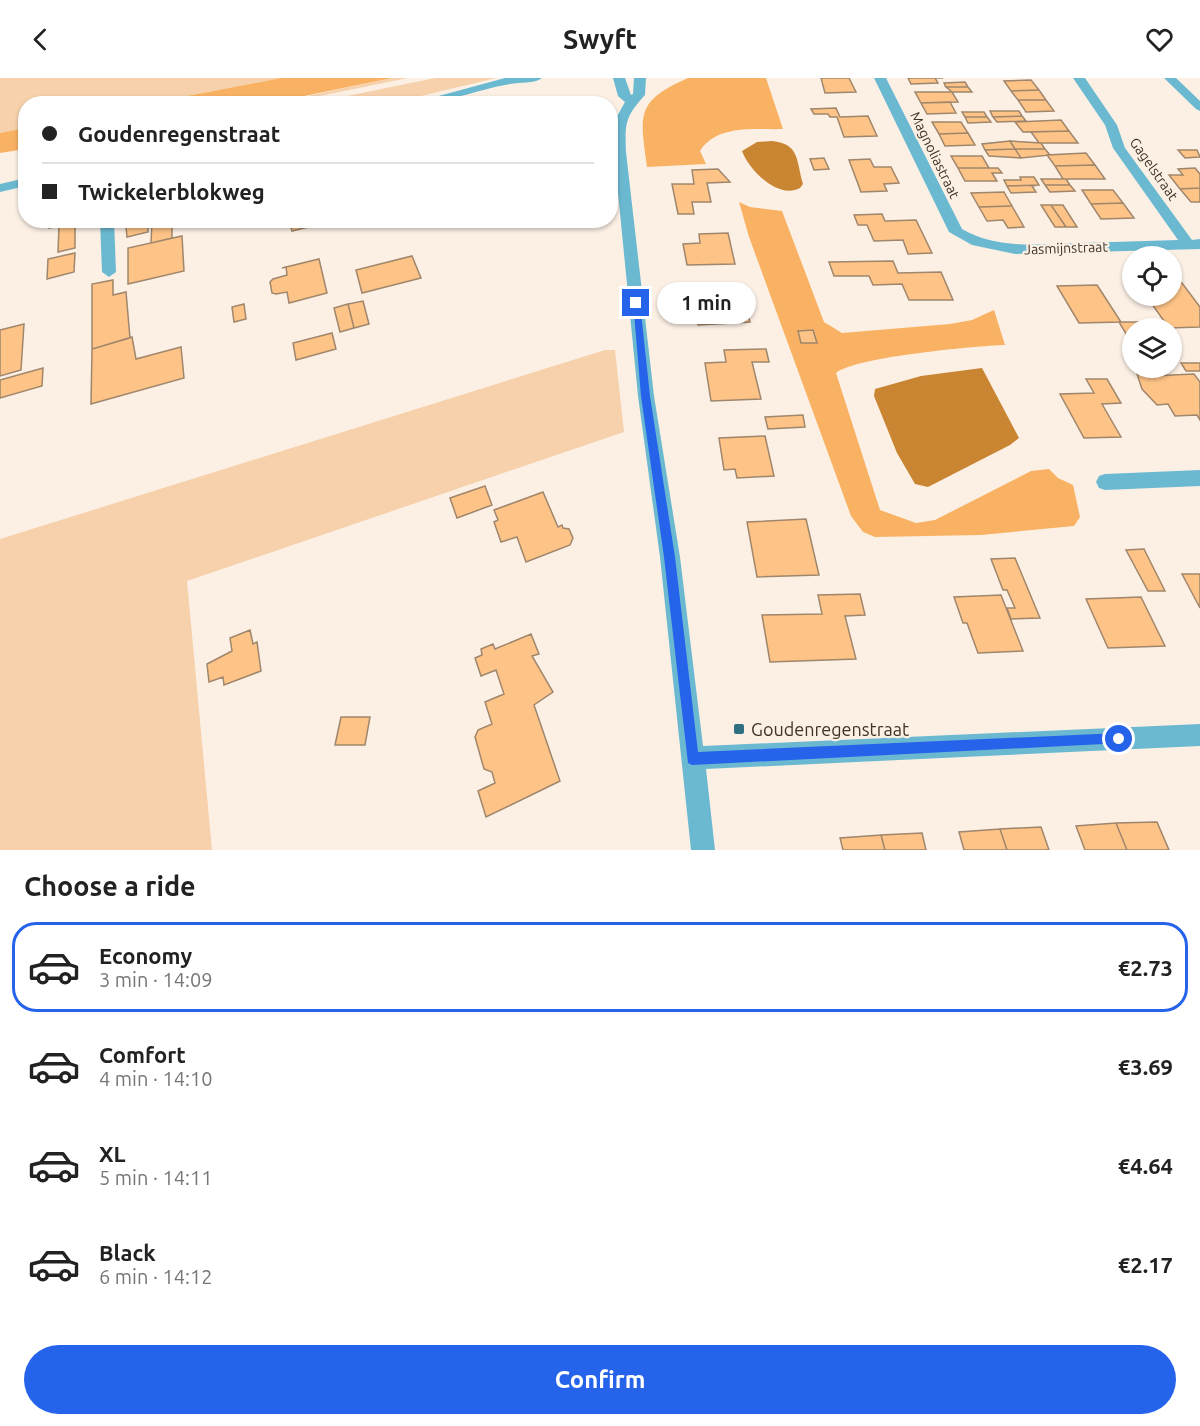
<!DOCTYPE html>
<html lang="en">
<head>
<meta charset="utf-8">
<style>
  body { margin:0; font-family:Ubuntu,sans-serif; background:#f6f6f6; color:#222; height:100vh; display:flex; flex-direction:column; font-size:22px; white-space:nowrap }
  * { box-sizing:border-box; margin:0 }
  p { font-size:20px; color:#767676 }
  .icon { flex:none; width:33px; height:33px; fill:none; stroke:currentColor; stroke-width:2; stroke-linecap:round; stroke-linejoin:round }
  .map { position:relative; height:772px; overflow:hidden }
  .sheet { display:flex; flex-direction:column; background:#fff; flex:1 }
  .sheet>* { flex:none }
  .banner { position:absolute; left:18px; top:18px; width:600px; height:132px; border-radius:24px; box-shadow:0 2px 4px #0004; display:grid; align-content:center; height:132px; padding:0 24px; background:#fff }
  .fabs { position:absolute; left:1122px; top:168px; display:grid; gap:12px }
  .fabs a { display:grid; place-items:center; width:60px; height:60px; border-radius:50%; background:#fff; box-shadow:0 2px 4px #0004; font-size:30px }
  .end { position:absolute; width:27px; height:27px; margin:-14px; border:8px solid #2563eb; background:#fff; box-shadow:0 0 0 3px #fff }
  .from { border-radius:50% }
  .bubble { position:absolute; height:42px; border-radius:21px; background:#fff; box-shadow:0 2px 4px #0004; font-size:20px; font-weight:700; line-height:42px; text-align:center }
  .banner b { display:flex; align-items:center; gap:21px; height:57px; font-size:22px }
  .banner b+b { border-top:2px solid #e0e0e0 }
  .banner i { width:15px; height:15px; background:#222 }
  ul { padding:0; list-style:none }
  li { display:flex; align-items:center; gap:18px; height:90px; margin:0 12px 9px; padding:0 12px; border:3px solid transparent; border-radius:24px }
  li div { flex:1 }
  li b { display:block; font-size:22px }
  li em { font-style:normal; font-weight:700 }
  li.current { border-color:#2563eb }
  li>.icon { width:54px; height:54px; stroke-width:1.5 }
  h2 { padding:0 24px; font-size:27px; line-height:72px }
  .primary-button { display:flex; gap:12px; margin-top:auto; padding:12px 24px }
  .primary-button a { flex:1; height:69px; border-radius:36px; background:#2563eb; color:#fff; font-size:24px; font-weight:700; line-height:69px; text-align:center }
  header { display:flex; justify-content:space-between; align-items:center; height:78px; padding:0 24px; background:#fff; font-size:27px; font-weight:700 }
  .map>svg:first-child { display:block }
  .green { fill:#f6d1ac }
  .forest { fill:#f9b263 }
  .water { fill:#c98532 }
  .building { fill:#fdc387; stroke:#a0866b; stroke-width:1.5 }
  .lines { fill:none; stroke-linecap:round; stroke-linejoin:round }
  .minor { fill:#6bb9d1; fill-rule:evenodd }
  .route { fill:#2563eb }
  .poi-dot { fill:#2f7183; stroke:#fcf0e5; stroke-width:2 }
  .labels { text-anchor:middle; dominant-baseline:central; stroke-width:4.5; stroke-linejoin:round; paint-order:stroke }
  .far-street-label { font-size:14px; fill:#3e3327; stroke:#fcf0e5 }
  .near-poi-label { font-size:18px; fill:#3e3327; stroke:#fcf0e5; text-anchor:start }
</style>
</head>
<body>
<header><svg class="icon" aria-label="back" viewBox="0 0 24 24"><path d="M15 5l-7 7 7 7"/></svg>Swyft<svg class="icon" aria-label="heart" viewBox="0 0 24 24"><path d="M12 20l-8-8c-3-5 5-10 8-4 3-6 11-1 8 4z"/></svg></header>
<div class="map">
<svg width="1200" height="772" viewBox="0 0 1200 772">
  <rect width="100%" height="100%" fill="#fcf0e5"/>
  <path class="green" d="M0,0h281l-131,25 -124,1 -1,24 -25,5z
    M392,0h16l-123,25 -15,1z
    M435,0h61l-104,25h-68l4,-3z
    M605,272h10l9,82 -437,149 25,269h-212v-311z"/>
  <path class="forest" d="M281,0h111l-122,25h-120z
    M688,0h78l17,51c-28,1 -66,-5 -83,22l6,13 -59,3c-7,-52 -12,-66 41,-89z
    M25,50v21l-25,4v-20z
    M739,124l11,5 32,4 42,111 18,11 108,-9 22,-4 22,-10 11,35c-30,1 -150,12 -169,28l44,137 36,13 19,-3 96,-49 18,-2 9,9 15,7 7,32 -6,9 -93,9 -106,2 -12,-5 -12,-16 -102,-279z"/>
  <path class="water" d="M772,63c28,3 24,19 31,43l-3,4c-22,12 -51,-18 -58,-37l15,-9z
    M982,290l37,70 -9,7 -82,42 -13,-3 -18,-31 -23,-57 1,-7 46,-13z"/>
  <path class="building" d="M821,0h28l7,14 -31,1z
    M908,0h35h-8l3,5 -27,1z
    M1031,2l8,10 -28,1 -7,-10z
    M965,4l3,5h-22l-2,-4z
    M946,9h22l4,5h-20z
    M1039,12l7,10h-28l-7,-9z
    M915,14h37l6,10 -37,1z
    M1018,22h28l8,11 -28,1z
    M950,24l6,11 -29,1 -6,-11z
    M836,30l4,9 28,-1 9,20 -33,1 -7,-20h-7l-2,-3h-14l-3,-5z
    M990,33h29l3,5 -29,1z
    M962,34h22l3,5h-22z
    M1022,38l4,5 -29,1 -4,-5z
    M965,39h22l4,5 -23,1z
    M1061,42l8,11 -46,1 -8,-10z
    M932,44h29l7,11 -29,1z
    M1069,53l9,12h-39l-8,-11z
    M968,55l7,12 -30,1 -6,-12z
    M1010,63l5,8 -30,1 -3,-6z
    M1010,63l31,2 4,6h-30z
    M1015,71l6,9 -32,-2 -4,-6z
    M1015,71h30l5,6 -29,3z
    M1178,72h19l3,7 -15,1z
    M1086,75l9,12 -40,1 -8,-11z
    M951,78h31l7,12h-31z
    M824,80l5,11 -15,1 -4,-11z
    M870,81l4,8h17l8,16 -15,1 3,7 -26,1 -12,-32z
    M1095,87l10,14h-42l-8,-13z
    M958,90h40l4,5h-10l5,8h-32z
    M1195,90l5,6v14l-20,1 -11,-14h14l-5,-6z
    M718,91l12,13 -23,1 4,19h-19l2,12h-16l-6,-30h22l-2,-14z
    M1020,99h14l5,8 -32,1 -3,-6h17z
    M1041,101h25l4,6h-25z
    M1039,107l-7,1 4,6 -25,1 -4,-7z
    M1045,107h25l5,6 -25,1z
    M1200,110v14h-9l-11,-13z
    M1082,112h31l10,13 -32,1z
    M1004,114l8,14 -33,1 -8,-14z
    M1123,125l11,15 -33,1 -10,-15z
    M1041,127h10l15,22h-11z
    M1051,127h12l14,22h-11z
    M1012,128l12,21 -16,1 -5,-8 -16,1 -8,-14z
    M882,136l3,7 31,-1 16,33 -24,1 -5,-14 -29,1 -7,-16h-9l-4,-10z
    M50,142h25v2l-26,6z
    M152,142h20v18l-21,5z
    M289,142h48l-45,11z
    M75,144v26l-17,4 1,-26z
    M148,145v9l-21,5 -1,-10z
    M728,155l7,31 -48,1 -4,-21 17,-1 -1,-9z
    M182,158l2,35 -56,13v-36z
    M75,175l-1,19 -27,7 1,-20z
    M412,178l9,22 -59,15 -6,-23z
    M319,181l8,34 -38,10 -2,-11 -11,2 -4,-1 -2,-11 3,-3 14,-4 -1,-8 -4,1z
    M893,183l5,12 43,-1 12,28h-44l-7,-16 -29,1 -4,-9h-35l-5,-14z
    M113,202v15l13,-3 4,46 -38,11v-65z
    M1172,205h10l18,24v20l-31,1 -20,-28h4l-3,-4h22z
    M1097,207l13,20 11,17 -42,1 -22,-37z
    M741,209l9,35 -52,3 -5,-24 19,-1 -2,-12z
    M363,223l6,23 -15,4 -6,-24z
    M244,226l2,15 -12,3 -2,-15z
    M348,226l6,24 -14,4 -6,-24z
    M1119,244h22l5,6h-14v16z
    M24,246l-3,46 -21,6v-46z
    M813,252l4,13h-16l-3,-12z
    M332,255l4,16 -40,11 -3,-17z
    M132,259l4,22 45,-12 3,31 -93,26 1,-55z
    M766,271l3,13h-17l9,37 -50,2 -6,-38 21,-1 -2,-12z
    M1181,285h19v8h-14z
    M43,290l-1,18 -42,12v-18z
    M1137,296l13,2 44,-2 6,8v38l-3,-5 -22,1 -7,-12 -11,1 -15,-16z
    M1086,301h21l14,24 -19,1 19,33 -37,1 -24,-44 34,-1z
    M803,337l2,12 -37,2 -3,-12z
    M765,358l9,40 -37,2 -2,-9 -11,1 -5,-32z
    M485,408l7,19 -35,13 -7,-20z
    M543,414l15,35 4,-2 1,3 6,1 4,9 -3,7 -44,17 -9,-25 -16,5 -7,-20 4,-2 -4,-10z
    M806,441l13,56 -62,2 -10,-55z
    M1144,471l21,42h-17l-22,-41z
    M1015,480l25,60 -29,1 -4,-11h8l-8,-18h-4l-12,-31z
    M1182,496h18v34z
    M860,516l5,21 -20,1 11,43 -86,3 -8,-47 60,-1 -4,-19z
    M1001,517l22,56 -45,2 -11,-30h-4l-9,-26z
    M1141,519l24,49 -57,2 -22,-49z
    M250,552l3,14 4,-2 4,29 -37,14 -1,-8 -14,5 -2,-18 25,-13 -2,-13z
    M531,556l8,20 -7,2 21,36 -19,13 26,76 -74,36 -8,-26 17,-8 -3,-11 -8,-3 -9,-32 3,-7 14,-6 -7,-22 19,-8 -8,-24 -15,6 -6,-18 7,-3 -1,-6 12,-5 2,5z
    M341,639h29l-5,28h-30z
    M1157,744l12,28h-42l-11,-27z
    M1116,745l11,27h-42l-9,-24z
    M1041,749l8,23h-42l-7,-21z
    M1000,751l7,21h-43l-5,-18z
    M922,755l4,17h-41l-4,-15z
    M881,757l4,15h-42l-3,-12z"/>
  <g class="lines">
    <path class="minor" d="M505,0h37c-8,6 -22,4 -32,6 -34,6 -66,20 -101,20z
      M613,0h12l6,17 2,-1 1,-16h12l-1,17c-20,22 -20,28 -19,57l28,244 26,161 23,189 497,-22v22l-494,23 9,81h-24l-31,-293 -22,-161 -24,-244 1,-32 10,-18 -7,-6z
      M874,0h12l76,151c36,21 78,15 118,14 33,-1 65,-2 98,-3l-65,-92 -8,-23 -32,-47h12l32,47 8,23 67,92 8,-1v10l-185,5 -43,-9 -23,-13z
      M1164,0h12l24,23v10l-4,-2z
      M26,100v8l-26,6v-8z
      M100,142h14l2,52 -7,5 -7,-5z
      M1200,392v16l-95,4 -6,-2 -3,-6 3,-6 6,-2z"/>
  </g>
  <path class="route" d="M633,223l7,2 10,93 25,161 23,195 421,-19 4,2 2,4 -2,4 -431,22 -4,-2 -24,-206 -23,-161z"/>
  <rect class="poi-dot" x="733" y="645" width="12" height="12" rx="3"/>
  <g class="labels">
    <g class="far-street-label">
      <text transform="translate(935 77) rotate(64)">Magnoliastraat</text>
      <text transform="translate(1154 91) rotate(55)">Gagelstraat</text>
      <text transform="translate(1066 170) rotate(-2)">Jasmijnstraat</text>
    </g>
    <g class="near-poi-label">
      <text x="751" y="651">Goudenregenstraat</text>
    </g>
  </g>
</svg>
<div class="fabs">
<a><svg class="icon" aria-label="locate" viewBox="0 0 24 24"><circle cx="12" cy="12" r="6"/><path d="M12 2v4M12 18v4M2 12h4M18 12h4"/></svg></a>
<a><svg class="icon" aria-label="layers" viewBox="0 0 24 24"><path d="M12 4l9 5-9 5-9-5zM3 14l9 5 9-5"/></svg></a>
</div>
<i class="end from" style="left:1119px;top:661px"></i>
<i class="end" style="left:636px;top:225px"></i>
<div class="bubble" style="left:657px;top:204px;width:99px">1 min</div>
<div class="banner">
<b><i class="from"></i>Goudenregenstraat</b>
<b><i></i>Twickelerblokweg</b>
</div>
</div>
<section class="sheet">
<h2>Choose a ride</h2>
<ul>
<li class="current"><svg class="icon" aria-label="car" viewBox="0 0 24 24"><path d="M5 17H2v-5l4-1 3-4h7l3 4 3 1v5h-3M9 17h6M6 11h13"/><circle cx="7" cy="17" r="2"/><circle cx="17" cy="17" r="2"/></svg><div><b>Economy</b><p>3 min · 14:09</p></div><em>€2.73</em></li>
<li><svg class="icon" aria-label="car" viewBox="0 0 24 24"><path d="M5 17H2v-5l4-1 3-4h7l3 4 3 1v5h-3M9 17h6M6 11h13"/><circle cx="7" cy="17" r="2"/><circle cx="17" cy="17" r="2"/></svg><div><b>Comfort</b><p>4 min · 14:10</p></div><em>€3.69</em></li>
<li><svg class="icon" aria-label="car" viewBox="0 0 24 24"><path d="M5 17H2v-5l4-1 3-4h7l3 4 3 1v5h-3M9 17h6M6 11h13"/><circle cx="7" cy="17" r="2"/><circle cx="17" cy="17" r="2"/></svg><div><b>XL</b><p>5 min · 14:11</p></div><em>€4.64</em></li>
<li><svg class="icon" aria-label="car" viewBox="0 0 24 24"><path d="M5 17H2v-5l4-1 3-4h7l3 4 3 1v5h-3M9 17h6M6 11h13"/><circle cx="7" cy="17" r="2"/><circle cx="17" cy="17" r="2"/></svg><div><b>Black</b><p>6 min · 14:12</p></div><em>€2.17</em></li>
</ul>
<div class="primary-button"><a>Confirm</a></div>
</section>
</body>
</html>
